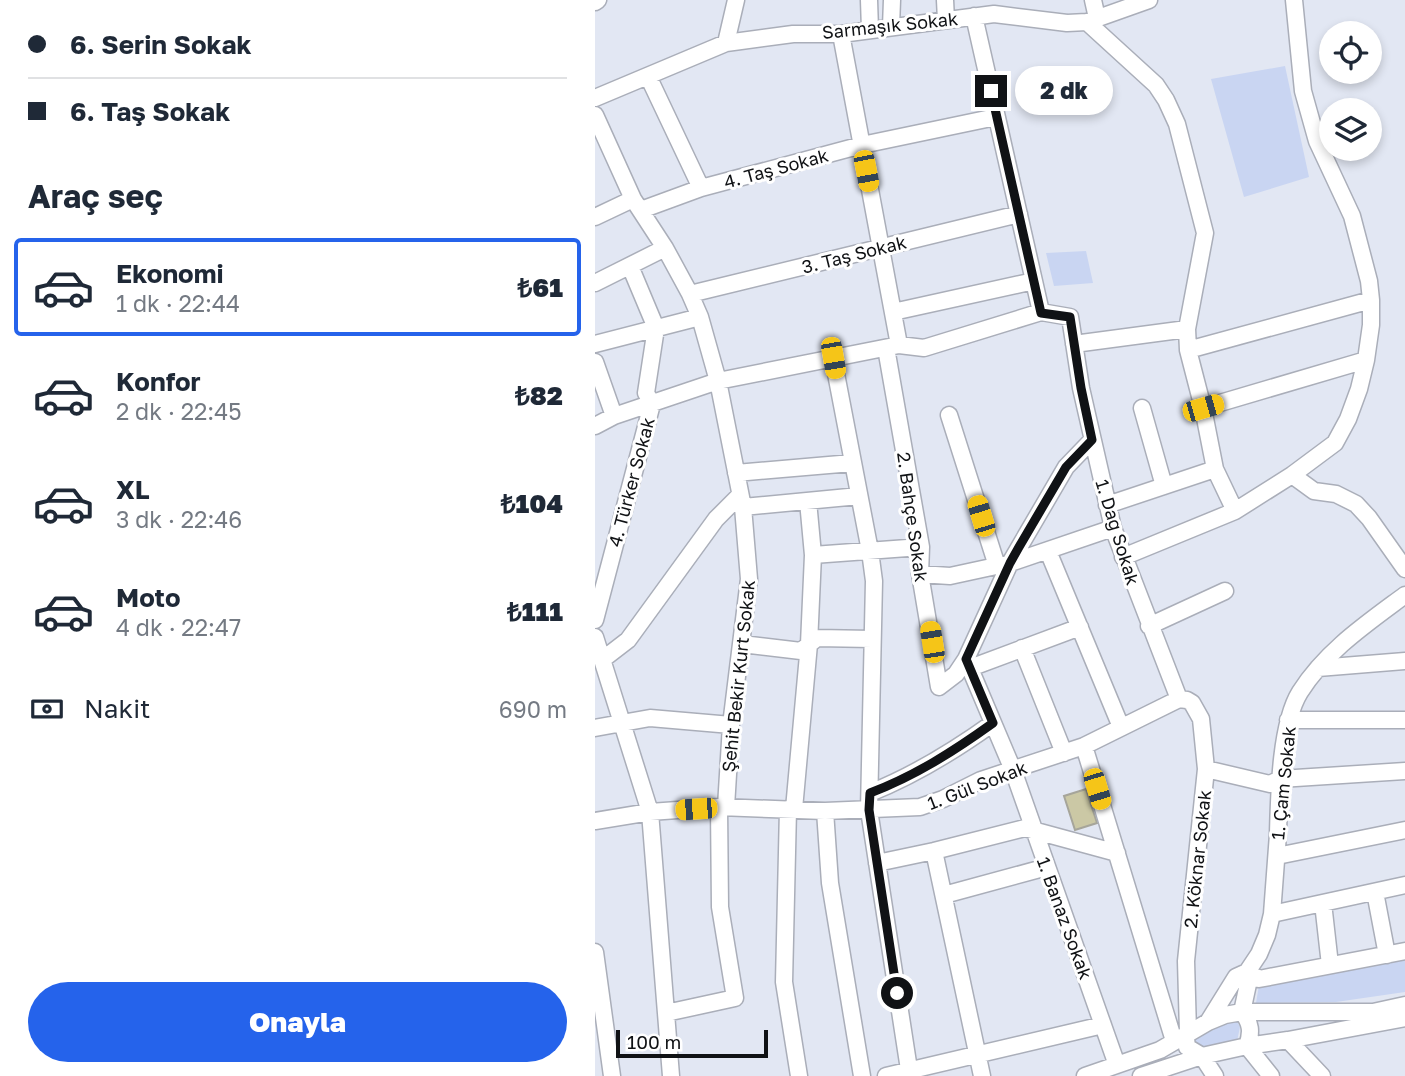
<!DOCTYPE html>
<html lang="tr">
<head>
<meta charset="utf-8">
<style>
  body { margin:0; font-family:"Golos Text",sans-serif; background:#f6f6f7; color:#1f2937; height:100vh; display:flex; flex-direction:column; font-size:26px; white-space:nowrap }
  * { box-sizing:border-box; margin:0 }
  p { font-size:23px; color:#747a83 }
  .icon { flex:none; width:38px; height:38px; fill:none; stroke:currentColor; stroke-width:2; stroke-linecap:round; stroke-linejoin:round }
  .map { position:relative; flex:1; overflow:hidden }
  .drawer { display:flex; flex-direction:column; background:#fff; width:595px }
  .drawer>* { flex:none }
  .banner { display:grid; align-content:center; height:154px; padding:0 28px; background:#fff }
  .controls { position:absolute; left:724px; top:21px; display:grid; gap:14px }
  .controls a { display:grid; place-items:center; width:63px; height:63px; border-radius:50%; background:#fff; box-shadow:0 4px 10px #0003; font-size:35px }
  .scale { position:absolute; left:21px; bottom:18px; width:152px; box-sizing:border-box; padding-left:7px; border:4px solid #101215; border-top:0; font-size:19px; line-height:24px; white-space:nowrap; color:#101215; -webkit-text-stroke:5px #fff; paint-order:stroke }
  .end { position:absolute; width:32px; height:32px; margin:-16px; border:9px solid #101215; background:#fff; box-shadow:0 0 0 4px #fff }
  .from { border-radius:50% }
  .bubble { position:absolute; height:49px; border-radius:24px; background:#fff; box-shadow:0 4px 10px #0003; font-size:23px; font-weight:800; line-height:49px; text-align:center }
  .car { position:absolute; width:21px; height:42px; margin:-21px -10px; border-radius:9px; box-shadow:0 0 5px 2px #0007; background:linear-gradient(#f5c518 24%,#345 0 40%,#f5c518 0 76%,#345 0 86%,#f5c518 0) }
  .banner b { display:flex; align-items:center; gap:24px; height:66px; font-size:26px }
  .banner b+b { border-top:2px solid #e0e1e3 }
  .banner i { width:18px; height:18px; background:#1f2937 }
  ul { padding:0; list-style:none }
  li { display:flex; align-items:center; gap:21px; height:98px; margin:0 14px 10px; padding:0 14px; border:4px solid transparent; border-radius:7px }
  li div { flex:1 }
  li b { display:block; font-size:26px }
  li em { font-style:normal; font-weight:800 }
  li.selected { border-color:#2563eb }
  li>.icon { width:63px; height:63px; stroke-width:1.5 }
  h2 { padding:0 28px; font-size:32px; line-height:84px }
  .pay { display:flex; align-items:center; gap:18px; height:77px; padding:0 28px; font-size:26px }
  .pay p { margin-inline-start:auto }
  .button { display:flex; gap:14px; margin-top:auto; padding:14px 28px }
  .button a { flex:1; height:80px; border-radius:42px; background:#2563eb; color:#fff; font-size:28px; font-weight:800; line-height:80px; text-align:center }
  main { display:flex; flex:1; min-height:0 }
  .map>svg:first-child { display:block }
  .green { fill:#c9d5f2 }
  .building { fill:#cbc8a5; stroke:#a6a59a; stroke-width:2 }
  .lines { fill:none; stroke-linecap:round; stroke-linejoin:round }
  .minor-casing { stroke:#aaaeb9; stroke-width:19 }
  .minor { stroke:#fff; stroke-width:16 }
  .route { stroke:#101215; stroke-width:9 }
  .labels { text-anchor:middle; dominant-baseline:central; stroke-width:6; stroke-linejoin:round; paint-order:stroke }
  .street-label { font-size:18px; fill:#101215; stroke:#fff }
</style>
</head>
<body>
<main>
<section class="drawer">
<div class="banner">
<b><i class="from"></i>6. Serin Sokak</b>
<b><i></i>6. Taş Sokak</b>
</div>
<h2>Araç seç</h2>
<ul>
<li class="selected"><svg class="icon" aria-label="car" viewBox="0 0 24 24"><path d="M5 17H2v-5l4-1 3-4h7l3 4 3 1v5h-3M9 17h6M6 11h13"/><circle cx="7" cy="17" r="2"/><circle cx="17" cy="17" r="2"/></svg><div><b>Ekonomi</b><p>1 dk · 22:44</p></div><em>₺61</em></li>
<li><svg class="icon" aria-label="car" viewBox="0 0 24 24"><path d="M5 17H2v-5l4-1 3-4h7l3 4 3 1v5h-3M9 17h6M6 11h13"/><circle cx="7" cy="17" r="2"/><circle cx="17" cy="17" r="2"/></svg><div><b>Konfor</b><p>2 dk · 22:45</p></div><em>₺82</em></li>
<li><svg class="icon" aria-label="car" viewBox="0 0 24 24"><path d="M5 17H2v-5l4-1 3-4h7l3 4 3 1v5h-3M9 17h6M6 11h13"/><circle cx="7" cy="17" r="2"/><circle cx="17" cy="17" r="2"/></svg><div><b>XL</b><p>3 dk · 22:46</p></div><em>₺104</em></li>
<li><svg class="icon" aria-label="car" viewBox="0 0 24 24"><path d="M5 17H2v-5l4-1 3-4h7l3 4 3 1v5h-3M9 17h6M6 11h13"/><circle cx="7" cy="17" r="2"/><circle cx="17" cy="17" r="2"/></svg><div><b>Moto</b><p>4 dk · 22:47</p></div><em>₺111</em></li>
</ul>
<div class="pay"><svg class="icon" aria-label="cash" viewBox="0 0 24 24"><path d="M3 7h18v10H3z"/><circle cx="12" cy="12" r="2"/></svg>Nakit<p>690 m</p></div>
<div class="button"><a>Onayla</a></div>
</section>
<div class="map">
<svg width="810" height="1076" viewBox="0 0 810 1076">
  <rect width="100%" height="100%" fill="#e2e7f3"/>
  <path class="green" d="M690,66l24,111 -65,20 -33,-118z
    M491,251l7,32 -39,3 -8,-33z
    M810,954v38l-69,10 -80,1 3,-18z
    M637,1019l5,2 3,6 -3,14 -40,8 -3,-6 1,-6z"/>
  <path class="building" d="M491,789l11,34 -22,7 -11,-34z"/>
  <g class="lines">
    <g class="minor-casing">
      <path id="minor" d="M274,0l1,30
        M350,0l1,20
        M498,0l4,18
        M0,2l3,-2
        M379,16l67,296
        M492,22l69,63 10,15 11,24 28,109 -18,96 1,21 15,58 12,61 20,42
        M296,27l1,-27
        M246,34l58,311
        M131,43l10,-43
        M53,76l53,112
        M0,98l131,-55 67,-9h48l153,-20 73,9 20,-1 62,-22
        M0,115l38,84 32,49 25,46 10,23 18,64 25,126 6,72 -18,146 -5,82
        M46,210l60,-22 161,-43 134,-28
        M0,217l38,-18
        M0,283l70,-35
        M95,294l329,-80
        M298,312l141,-31
        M0,344l105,-27
        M479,344l113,-15
        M291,348l35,199 -1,27 19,113 17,-13 10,-15 44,-96 56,-96 26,-27
        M593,350l183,-50
        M238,358l37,193 4,30 -5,229 41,266
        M0,362l19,54
        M547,408l22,78
        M608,408l163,-48
        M354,415l48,151
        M0,426l19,-10 104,-35 181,-36 25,3 117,-36 29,5 11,71 32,140 66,171
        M141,473l116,-10
        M697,475l22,16 22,3 20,10 13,14 36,51
        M512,505l108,-36
        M148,507l116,-11
        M453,551l73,176
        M218,555l108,-8
        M528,557l112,-46 57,-36 43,-32 13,-24 11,-30 7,-29 5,-35v-25l-2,-19 -17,-65 -35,-75 -14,-50 -9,-91
        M325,574l30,2 60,-13 103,-35
        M0,620l57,-216 -6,-11 10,-65 -26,-62
        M554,626l76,-35
        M0,637l55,175 21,264
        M147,644l59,7 16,-13 55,1
        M427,648l42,105
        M371,659l47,111 104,295
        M7,660l26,-20 88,-121 24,-24
        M375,668l110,-41
        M723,668l87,-7
        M584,699l8,1 5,3 9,16 5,50 -20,192 2,71 -2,7 1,8 15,9 13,20
        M693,720h117
        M0,728l55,-10 81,7
        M489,746l90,295
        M611,769l64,15 10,-5 125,-8
        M275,793c45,-18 84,-42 123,-70
        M193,809l-4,173 15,94
        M199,809l15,-165 4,-89 -5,-54
        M230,811l5,72 32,193
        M0,821l55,-9 69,-5 106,4 95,-4 23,-8 38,-19 103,-34 95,-47
        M339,851l48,225
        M682,856l128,-26
        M282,863l57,-12 91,-23 92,25
        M780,892l12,63
        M349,895l103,-28
        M728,903l7,62
        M677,914l133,-29
        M0,952l17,124
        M652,972l12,7 146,-28
        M652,972l1,12 -6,28c9,11 10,20 5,34l24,30
        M71,1013l69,-15 -15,-91 -1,-100
        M613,1022l28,-45 11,-5 12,-18 8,-19 5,-21c2,-27 4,-53 6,-80 1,-38 2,-110 22,-142 26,-41 66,-68 105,-97
        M693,1040l34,36
        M291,1076l217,-51
        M490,1076l75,-26 48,-28 17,-7 17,-3h131l32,-7
        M546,1076l61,-20 45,-10 41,-6 117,-22"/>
    </g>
    <use href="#minor" class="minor"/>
  </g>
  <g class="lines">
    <path class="route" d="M302,993l-28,-183 1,-17c45,-17 84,-42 123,-70l-27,-64 44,-96 9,-16 47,-80 26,-27 -11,-52 -11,-71 -29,-4 -50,-222"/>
  </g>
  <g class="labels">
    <g class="street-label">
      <text transform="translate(295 25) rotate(-6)">Sarmaşık Sokak</text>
      <text transform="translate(181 168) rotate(-15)">4. Taş Sokak</text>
      <text transform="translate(259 254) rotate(-14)">3. Taş Sokak</text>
      <text transform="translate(36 482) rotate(-75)">4. Türker Sokak</text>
      <text transform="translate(318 517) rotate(82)">2. Bahçe Sokak</text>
      <text transform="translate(523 532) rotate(73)">1. Dağ Sokak</text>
      <text transform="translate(143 676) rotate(-84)">Şehit Bekir Kurt Sokak</text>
      <text transform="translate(688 783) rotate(-84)">1. Çam Sokak</text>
      <text transform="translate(382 785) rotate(-21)">1. Gül Sokak</text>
      <text transform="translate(602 859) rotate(-84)">2. Köknar Sokak</text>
      <text transform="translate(470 918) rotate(70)">1. Banaz Sokak</text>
    </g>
  </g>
</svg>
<div class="controls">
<a><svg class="icon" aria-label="locate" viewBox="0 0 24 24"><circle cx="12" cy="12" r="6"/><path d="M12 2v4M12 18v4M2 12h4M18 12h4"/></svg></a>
<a><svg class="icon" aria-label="layers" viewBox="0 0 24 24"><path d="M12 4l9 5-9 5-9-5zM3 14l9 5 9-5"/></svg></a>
</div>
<div class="scale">100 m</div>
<i class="end from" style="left:302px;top:993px"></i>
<i class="end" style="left:396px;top:91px"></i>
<div class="bubble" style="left:420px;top:66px;width:98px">2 dk</div>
<i class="car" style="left:271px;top:171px;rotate:169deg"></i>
<i class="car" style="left:238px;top:358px;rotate:170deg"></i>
<i class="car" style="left:608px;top:408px;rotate:74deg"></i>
<i class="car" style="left:386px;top:516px;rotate:343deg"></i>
<i class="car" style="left:337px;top:642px;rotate:351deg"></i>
<i class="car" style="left:502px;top:789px;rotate:163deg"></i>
<i class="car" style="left:101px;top:809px;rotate:266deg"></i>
</div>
</main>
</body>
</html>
